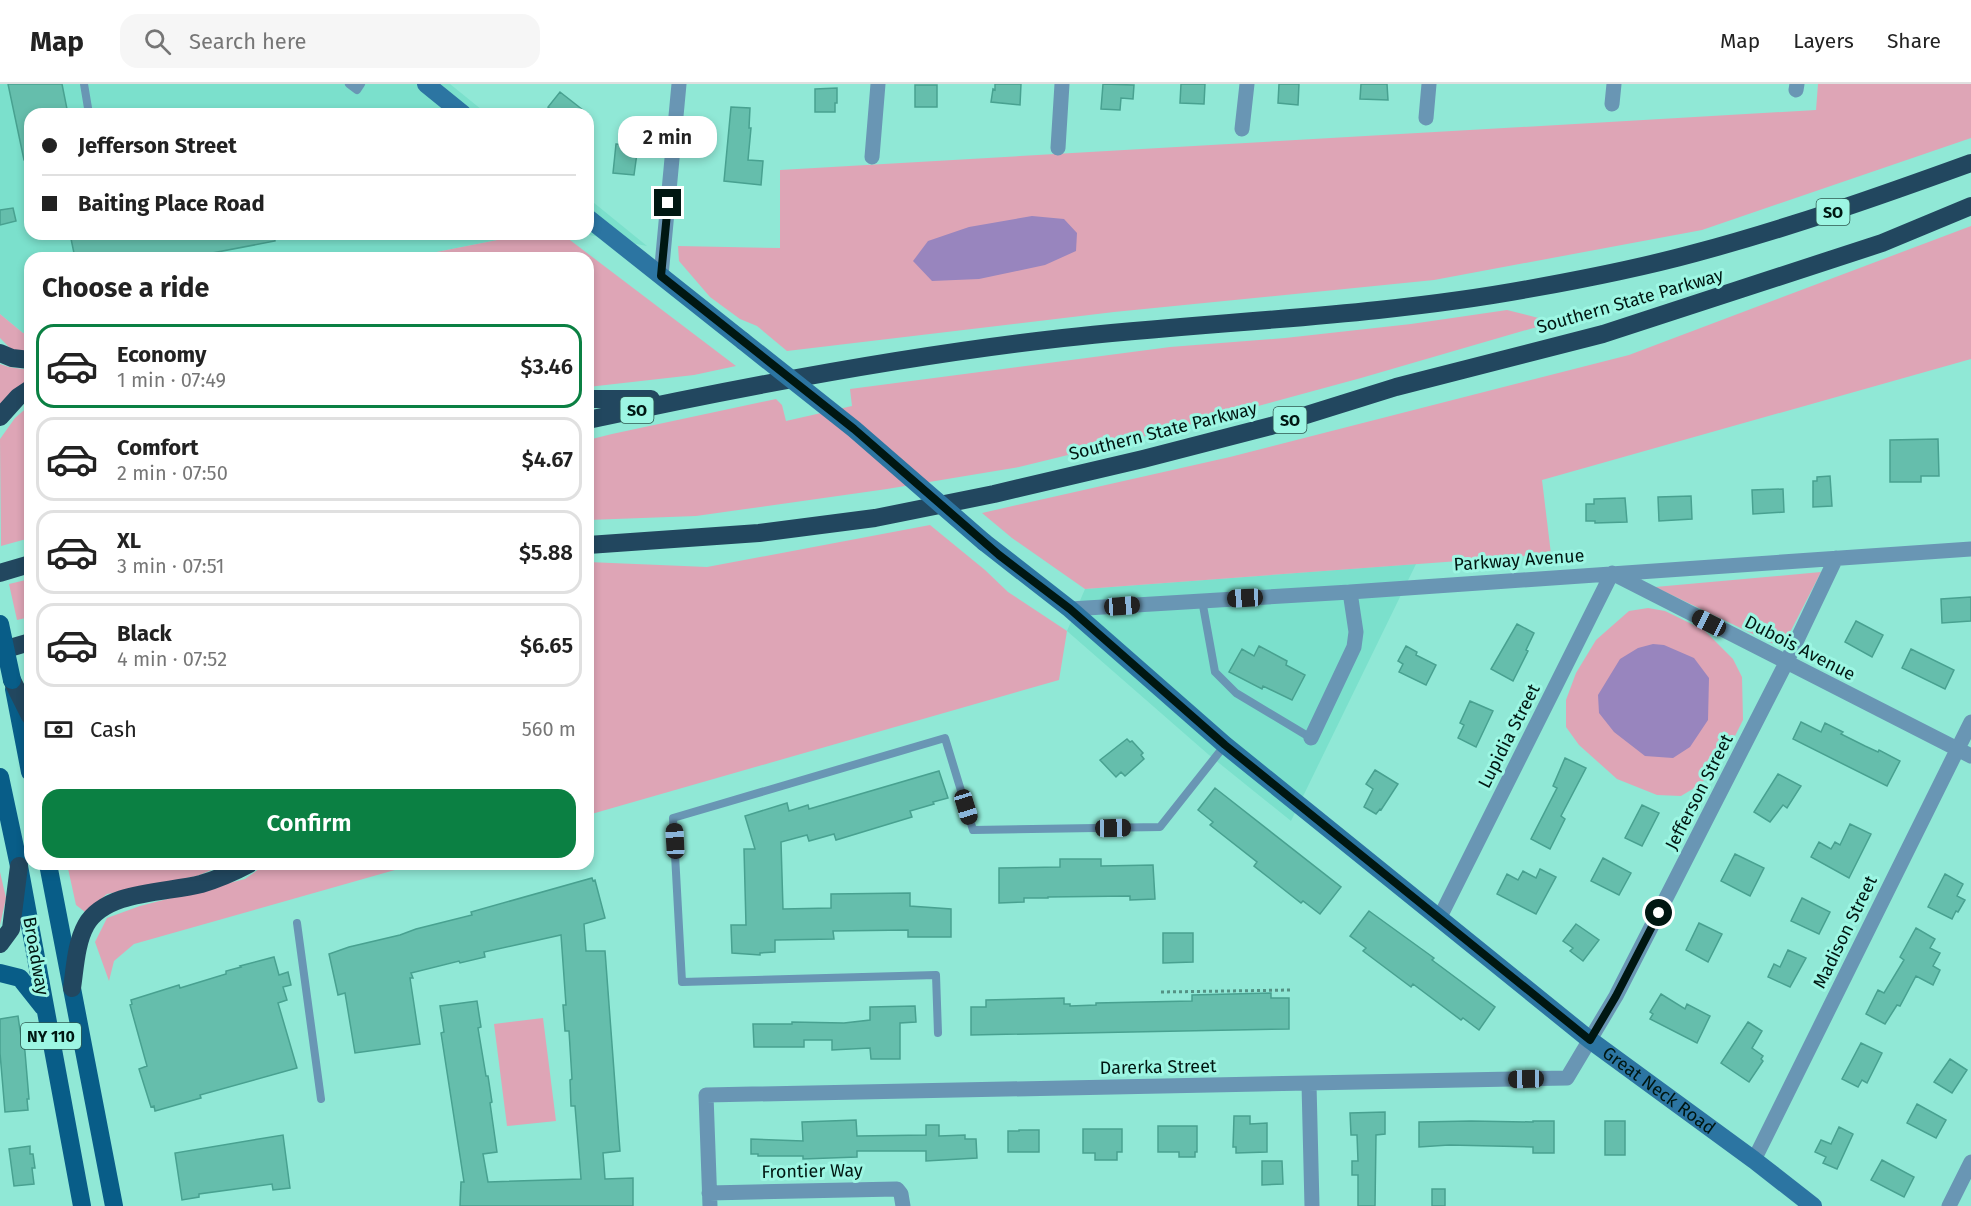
<!DOCTYPE html>
<html lang="en">
<head>
<meta charset="utf-8">
<style>
  body { margin:0; font-family:"Fira Sans",sans-serif; background:#f6f6f6; color:#222; height:100vh; display:flex; flex-direction:column; font-size:22px; white-space:nowrap }
  * { box-sizing:border-box; margin:0 }
  p { font-size:20px; color:#767676 }
  .icon { flex:none; width:33px; height:33px; fill:none; stroke:currentColor; stroke-width:2; stroke-linecap:round; stroke-linejoin:round }
  .map { position:relative; flex:1; overflow:hidden }
  .panel { position:absolute; left:24px; top:168px; width:570px; height:618px; display:flex; flex-direction:column; background:#fff; border-radius:18px; box-shadow:0 3px 9px #0003 }
  .panel>* { flex:none }
  .hud { position:absolute; left:24px; top:24px; width:570px; height:132px; border-radius:18px; box-shadow:0 3px 9px #0003; display:grid; align-content:center; height:132px; padding:0 18px; background:#fff }
  .end { position:absolute; width:27px; height:27px; margin:-14px; border:8px solid #001712; background:#fff; box-shadow:0 0 0 3px #fff }
  .from { border-radius:50% }
  .bubble { position:absolute; height:42px; border-radius:18px; background:#fff; box-shadow:0 3px 9px #0003; font-size:20px; font-weight:600; line-height:42px; text-align:center }
  .car { position:absolute; width:18px; height:36px; margin:-18px -9px; border-radius:8px; box-shadow:0 0 4px 2px #0007; background:linear-gradient(#222 24%,#8ab4d8 0 40%,#222 0 76%,#8ab4d8 0 86%,#222 0) }
  .hud b { display:flex; align-items:center; gap:21px; height:57px; font-size:22px }
  .hud b+b { border-top:2px solid #e0e0e0 }
  .hud i { width:15px; height:15px; background:#222 }
  ul { padding:0; list-style:none }
  li { display:flex; align-items:center; gap:18px; height:84px; margin:0 12px 9px; padding:0 6px; border:3px solid #e0e0e0; border-radius:18px }
  li div { flex:1 }
  li b { display:block; font-size:22px }
  li em { font-style:normal; font-weight:600 }
  li.on { border-color:#0b8043 }
  li>.icon { width:54px; height:54px; stroke-width:1.5 }
  h2 { padding:0 18px; font-size:27px; line-height:72px }
  .pay { display:flex; align-items:center; gap:15px; height:66px; padding:0 18px; font-size:22px }
  .pay p { margin-inline-start:auto }
  .button { display:flex; gap:12px; margin-top:auto; padding:12px 18px }
  .button a { flex:1; height:69px; border-radius:18px; background:#0b8043; color:#fff; font-size:24px; font-weight:600; line-height:69px; text-align:center }
  header { display:flex; align-items:center; gap:36px; box-sizing:border-box; height:84px; padding:0 30px; background:#fff; border-bottom:2px solid #e0e0e0 }
  header strong { font-size:28px }
  nav { display:flex; gap:33px; margin-inline-start:auto; font-size:21px }
  .search { width:420px; height:54px; background:#f6f6f6; display:flex; align-items:center; gap:15px; box-sizing:border-box; padding:0 21px; border-radius:18px; color:#767676; font-size:22px }
  .map>svg:first-child { display:block }
  .built { fill:#7be0cc }
  .green { fill:#dea5b6 }
  .water { fill:#9885be }
  .building { fill:#65beac; stroke:#48a190; stroke-width:1.5 }
  .lines { fill:none; stroke-linecap:round; stroke-linejoin:round }
  .path { stroke:#549184; stroke-width:3; stroke-dasharray:3 3; stroke-linecap:butt }
  .lane { stroke:#6996b4; stroke-width:8 }
  .street { stroke:#6996b4; stroke-width:15 }
  .secondary { stroke:#2c75a2; stroke-width:18 }
  .primary { stroke:#085d88; stroke-width:18 }
  .highway { stroke:#22475f; stroke-width:18 }
  .secondary-bridge { stroke:#2c75a2; stroke-width:18 }
  .primary-bridge { stroke:#085d88; stroke-width:18 }
  .route { stroke:#001712; stroke-width:8 }
  .labels { text-anchor:middle; dominant-baseline:central; stroke-width:6; stroke-linejoin:round; paint-order:stroke }
  .shield { fill:#9df6e3; stroke:#2f5a51; stroke-width:1.5 }
  .shield-label { font-size:16px; font-weight:bold; fill:#001712 }
  .street-label { font-size:18px; fill:#001712; stroke:#9df6e3 }
</style>
</head>
<body>
<header>
<strong>Map</strong>
<div class="search"><svg class="icon" aria-label="search" viewBox="0 0 24 24"><circle cx="10" cy="10" r="6"/><path d="M15 15l6 6"/></svg>Search here</div>
<nav><a>Map</a><a>Layers</a><a>Share</a></nav>
</header>
<div class="map">
<svg width="1971" height="1122" viewBox="0 0 1971 1122">
  <rect width="100%" height="100%" fill="#90e8d6"/>
  <path class="built" d="M0,0h450l37,30h-457v120h498l-122,24h-376v74l-7,1 -23,-19z
    M588,114l59,48 -63,-12h4z
    M1416,480l-125,257 -82,-66 -142,-124 18,-42z"/>
  <path class="green" d="M1818,0h153v54l-269,92 -268,50 -320,32 -327,39 -30,-25 -17,-7 -30,-22 -31,-36 -1,-15 102,2v-78l1036,-60z
    M1971,142v133l-429,121 9,74 -466,35 -73,-51 -30,-25 248,-56 399,-102z
    M528,150h34l174,132 -42,9 -106,12v-129h-182z
    M1507,226l47,12 -193,56 -195,53 -147,36 -132,22 -191,27 -108,4v-80l24,-6 164,-35 6,6 4,16 66,-15 -2,-17 320,-42 115,-9 126,-14z
    M0,230l23,19 7,-1v21l-19,-4 -11,-11z
    M0,280l9,3 21,3v12l-30,26z
    M30,321v133l-29,8 -1,-107 15,-21z
    M930,441l55,45 23,22 59,39 -8,49 -471,135v-253l119,5z
    M1821,488l-39,76 -127,-61z
    M30,495v38l-13,3 -8,-36z
    M1648,524l17,3 39,19 29,29 9,18 1,43 -10,20 -32,44 -20,12 -24,-1 -40,-16 -38,-34 -13,-18v-27l10,-27 20,-33 33,-29z
    M67,780h159l-29,12 -90,18 -22,18 -9,-7z
    M266,780h150l-282,80 -20,17 -5,20 -14,-39 12,-24 33,-12 105,-27z
    M0,788l6,26 -6,27z
    M543,934l13,103 -49,5 -13,-102z"/>
  <path class="water" d="M1032,132l32,3 13,14 -1,18 -31,14 -66,14 -47,2 -19,-20 15,-20 41,-14z
    M1653,560l11,1 30,13 15,20 -1,42 -18,27 -17,11 -28,-2 -31,-24 -15,-19 -1,-18 22,-36 18,-11z"/>
  <path class="building" d="M8,0h54l6,30h-38v45l-6,1z
    M995,0h26l-1,21 -29,-3 2,-13 2,1z
    M1103,0l31,1 -1,14 -12,-1 -1,12 -19,-1z
    M1181,0h24l-1,20 -24,-1z
    M1279,0h20l-1,21 -20,-2z
    M1361,0h26l1,16 -28,-1z
    M915,1h22v22h-22z
    M837,4v15h-2v9h-20v-23z
    M560,8l28,22h-31l-9,-7z
    M731,23l19,1 -1,20h2l-3,32 15,1 -2,24 -37,-4z
    M616,60l22,2 -4,29 -21,-2z
    M13,124l3,13 -16,4v-15z
    M70,150h204l1,7 -89,17h-111z
    M1938,355l1,37h-18v6h-31v-42z
    M1830,392l2,30 -19,1v-26h4v-4z
    M1783,405l1,23 -31,2 -1,-24z
    M1691,412l1,23 -33,2 -1,-24z
    M1625,414l2,24 -32,1v-2h-9v-17h8v-5z
    M1971,513v24l-29,2 -1,-24z
    M1856,537l27,14 -11,22 -27,-15z
    M1517,540l17,9 -8,17 2,1 -15,30 -22,-12z
    M1259,562l28,15 -1,4 19,10 -13,25 -29,-14 -1,3 -33,-17 13,-23 12,7z
    M1406,562l11,6 -1,3 20,10 -10,20 -27,-13 4,-8 -5,-3z
    M1911,565l43,21 -9,19 -43,-21z
    M1470,617l23,10 -17,36 -18,-9 6,-13 -4,-2z
    M1801,638l20,10 4,-9 18,9 -2,2 24,12 13,6 1,-2 21,11 -13,25 -94,-47z
    M1127,655l3,3 2,-1 11,12 -2,2 3,4 -19,17 -4,-4 -5,5 -16,-17z
    M1565,674l21,10 -25,48 4,3 -15,30 -19,-10 26,-51 -4,-2z
    M1375,686l23,14 -17,26 -1,-1 -4,5 -12,-7 9,-18 -7,-5z
    M939,687l9,27 -15,4 1,2 -24,7 2,6 -76,23 -2,-6 -25,7 -2,-6 -26,7 2,67 48,-1v-14l79,-1v13l41,3v28h-43v-7l-75,1 1,8 -59,1v12l-15,1v2l-28,-2 -1,-28h15l-2,-76h11l-10,-33 42,-13 2,8 19,-6 1,4z
    M1778,690l23,12 -14,22 -4,-3 -13,17 -16,-10z
    M1215,704l126,99 -21,27 -17,-13 -2,2 -47,-37 3,-4 -47,-37 3,-3 -15,-12z
    M1642,721l17,8 -17,33 -17,-8z
    M1850,740l21,10 -22,44 -38,-21 8,-15 12,7 4,-7 5,3z
    M1735,770l29,14 -14,28 -29,-15z
    M1603,774l28,15 -12,22 -28,-14z
    M1060,775h41v7l52,-1 2,34 -25,1v-4l-82,1v1h-24v4l-25,1v-35l61,-1z
    M1540,785l16,8 -20,37 -39,-20 10,-20 11,6 5,-9 13,7z
    M1945,790l18,10 -6,12 8,4 -7,12 -2,-1 -4,8 -24,-12z
    M592,794l1,3 2,-1 10,38 -21,6 2,27h19l15,200 -17,2 2,26 28,-1v28h-173l1,-24h3l-23,-149 3,-1 -4,-26 37,-5 4,26 -3,1 8,48h2l4,26 -2,1 7,49 -14,2 5,28 93,-3 -6,-73h-4l-1,-26 2,-1 -3,-48h-4l-2,-26h3l-5,-70 -77,17 1,5 -25,6 -1,-2 -48,12 2,5h-3l10,66 -65,9 -10,-60 -7,2 -9,-41 20,-7 51,-12 16,-6 56,-14 -1,-3z
    M1802,814l28,14 -11,22 -28,-13z
    M1369,827l65,47 -2,2 63,47 -16,23 -16,-12 -2,2 -48,-36 -2,3 -48,-36 3,-3 -16,-12z
    M1699,839l23,11 -14,28 -22,-12z
    M1576,840l23,16 -16,21 -13,-10 3,-3 -10,-7z
    M1916,844l19,11 -5,9 10,5 -7,13 7,4 -7,15 -17,-9 -16,30 -3,-1 -12,19 -19,-10 12,-24 6,3 20,-33 -4,-3z
    M1163,849h30v29l-30,1z
    M1788,866l18,8 -16,29 -22,-10 6,-13 6,3z
    M274,873l5,18 9,-3 3,13 -8,2 4,13 -9,3 19,65 -97,27 1,3 -46,13 -1,-5 -3,1 -12,-38 8,-3 -17,-61 2,-1 -1,-4 48,-15 1,3 46,-14v-3l15,-4 -1,-1z
    M1271,909v5h18v31l-318,6v-28h15v-7l78,-2v6h6v2l26,-1v-2l96,-2v-6z
    M1661,910l24,15 2,-5 23,12 -13,27 -47,-24 3,-5 -3,-2z
    M915,922l1,16 -16,1v36h-29l-1,-11 -38,2v-10h-28v7h-50l-1,-23h39v-2l52,1 26,-3v-13z
    M18,932l4,28h2l1,8 4,47h-2l1,11 -23,2 -5,-59v-34z
    M1748,938l14,9 -10,17 11,8 -2,3 2,2 -14,21 -28,-19z
    M1861,959l21,10 -15,30 -5,-3 -4,7 -16,-8z
    M1950,975l17,11 -15,23 -18,-11z
    M1917,1020l29,16 -10,18 -29,-15z
    M1385,1028v22l-9,1 -1,71h-17v-31h-6v-14h6l-1,-26h-6l-1,-22z
    M1234,1032h16v8l17,-1v29l-31,1v-6h-3z
    M856,1036l1,16 69,-1v-10h13v11l26,-1v4h11l1,19 -51,3v-10h-69v6l-54,2v-3h-45v-2h-7v-15l52,2 -1,-19z
    M1471,1037l62,1v-1h21v32h-21v-6l-84,-2 -30,2v-25z
    M1605,1037h20v34h-20z
    M1158,1042h39v26h-2v5h-16v-5h-21z
    M1839,1043l14,7 -16,35 -14,-6 3,-6 -11,-5 6,-12 10,4z
    M1083,1045h39v23h-5v8h-22v-7h-12z
    M1019,1046h20v22h-31v-21h11z
    M283,1051l7,53 -17,2 -1,-6 -73,10v3l-17,3 -7,-47z
    M30,1062v8h3l2,14h-3l2,16 -20,2 -5,-37z
    M1882,1076l32,17 -10,20 -33,-17z
    M1262,1077h20l1,23 -21,1z
    M1432,1105h13v17h-13z"/>
  <g class="lines">
    <path class="path" d="M1161,908l131,-2"/>
    <path class="lane" d="M84,0l5,30
      M349,0l8,6 4,-6
      M1202,516l13,72 21,21 75,45
      M297,839l24,176
      M938,949l-2,-58 -254,7 -9,-164 272,-80 28,92 187,-3 65,-82"/>
    <path class="street" d="M1796,6l1,-6
      M1612,20l2,-20
      M1426,34l3,-34
      M1242,45l5,-45
      M1058,64l4,-64
      M872,73l6,-73
      M661,192l18,-192
      M1070,525l280,-17 621,-43
      M1311,654l43,-91 2,-15 -6,-40
      M1440,833l172,-344 359,183
      M1309,1000l3,122
      M1754,1076l217,-438
      M709,1109l188,-4 4,5 2,12
      M710,1122l-4,-111 861,-17 49,-82 170,-333 50,-105
      M1949,1122l22,-44"/>
    <g class="secondary">
      <path d="M426,0l37,30"/>
      <path d="M588,134l155,123"/>
      <path id="s1" d="M984,458l86,67 155,136 365,295 164,120 59,46"/>
    </g>
    <path class="primary" d="M14,605l16,83
      M0,693l19,89 63,340
      M48,780l66,342
      M0,889l20,5 23,29"/>
    <path class="highway" d="M0,269l12,5 18,2
      M588,315h63
      M0,333l18,-20 12,-8
      M588,336c157,-34 315,-64 475,-82 155,-17 312,-21 465,-49 56,-10 112,-21 167,-36 94,-25 185,-57 276,-90
      M588,461l171,-12 116,-15 119,-24 149,-35 128,-33 125,-39 207,-53 279,-91 89,-37
      M0,489l30,-9
      M0,567l30,-9
      M12,596l18,36
      M0,860l11,-15 8,-63
      M72,904c3,-20 4,-45 14,-63 20,-35 81,-32 115,-41 17,-5 33,-12 48,-20"/>
    <path class="secondary-bridge" d="M743,257l111,88 130,113"/>
    <path class="primary-bridge" d="M0,540l12,56"/>
  </g>
  <g class="lines">
    <path class="route" d="M668,119l-7,73 193,153 145,126 71,54 155,136 365,295 26,-44 43,-83"/>
  </g>
  <g class="labels">
    <g class="shield">
      <rect x="1816.5" y="115" width="33" height="26" rx="4.5"/>
      <rect x="620.5" y="313" width="33" height="26" rx="4.5"/>
      <rect x="1273.5" y="323" width="33" height="26" rx="4.5"/>
      <rect x="21" y="939" width="60" height="26" rx="4.5"/>
    </g>
    <g class="shield-label">
      <text x="1833" y="128">SO</text>
      <text x="637" y="326">SO</text>
      <text x="1290" y="336">SO</text>
      <text x="51" y="952">NY 110</text>
    </g>
    <g class="street-label">
      <text transform="translate(1630 217) rotate(-16)">Southern State Parkway</text>
      <text transform="translate(1163 347) rotate(-14)">Southern State Parkway</text>
      <text transform="translate(1519 476) rotate(-4)">Parkway Avenue</text>
      <text transform="translate(1800 564) rotate(27)">Dubois Avenue</text>
      <text transform="translate(1509 652) rotate(-63)">Lupidia Street</text>
      <text transform="translate(1699 708) rotate(-63)">Jefferson Street</text>
      <text transform="translate(1845 848) rotate(-64)">Madison Street</text>
      <text transform="translate(36 872) rotate(80)">Broadway</text>
      <text transform="translate(1158 983) rotate(-1)">Darerka Street</text>
      <text stroke="none"><textPath href="#s1" startOffset="870">Great Neck Road</textPath></text>
      <text transform="translate(812 1087) rotate(-1)">Frontier Way</text>
    </g>
  </g>
</svg>
<i class="end from" style="left:1659px;top:829px"></i>
<i class="end" style="left:668px;top:119px"></i>
<div class="bubble" style="left:618px;top:32px;width:99px">2 min</div>
<i class="car" style="left:1245px;top:514px;rotate:267deg"></i>
<i class="car" style="left:1122px;top:522px;rotate:86deg"></i>
<i class="car" style="left:1709px;top:539px;rotate:297deg"></i>
<i class="car" style="left:966px;top:723px;rotate:163deg"></i>
<i class="car" style="left:1113px;top:744px;rotate:89deg"></i>
<i class="car" style="left:675px;top:757px;rotate:357deg"></i>
<i class="car" style="left:1526px;top:995px;rotate:269deg"></i>
<div class="hud">
<b><i class="from"></i>Jefferson Street</b>
<b><i></i>Baiting Place Road</b>
</div>
<section class="panel">
<h2>Choose a ride</h2>
<ul>
<li class="on"><svg class="icon" aria-label="car" viewBox="0 0 24 24"><path d="M5 17H2v-5l4-1 3-4h7l3 4 3 1v5h-3M9 17h6M6 11h13"/><circle cx="7" cy="17" r="2"/><circle cx="17" cy="17" r="2"/></svg><div><b>Economy</b><p>1 min · 07:49</p></div><em>$3.46</em></li>
<li><svg class="icon" aria-label="car" viewBox="0 0 24 24"><path d="M5 17H2v-5l4-1 3-4h7l3 4 3 1v5h-3M9 17h6M6 11h13"/><circle cx="7" cy="17" r="2"/><circle cx="17" cy="17" r="2"/></svg><div><b>Comfort</b><p>2 min · 07:50</p></div><em>$4.67</em></li>
<li><svg class="icon" aria-label="car" viewBox="0 0 24 24"><path d="M5 17H2v-5l4-1 3-4h7l3 4 3 1v5h-3M9 17h6M6 11h13"/><circle cx="7" cy="17" r="2"/><circle cx="17" cy="17" r="2"/></svg><div><b>XL</b><p>3 min · 07:51</p></div><em>$5.88</em></li>
<li><svg class="icon" aria-label="car" viewBox="0 0 24 24"><path d="M5 17H2v-5l4-1 3-4h7l3 4 3 1v5h-3M9 17h6M6 11h13"/><circle cx="7" cy="17" r="2"/><circle cx="17" cy="17" r="2"/></svg><div><b>Black</b><p>4 min · 07:52</p></div><em>$6.65</em></li>
</ul>
<div class="pay"><svg class="icon" aria-label="cash" viewBox="0 0 24 24"><path d="M3 7h18v10H3z"/><circle cx="12" cy="12" r="2"/></svg>Cash<p>560 m</p></div>
<div class="button"><a>Confirm</a></div>
</section>
</div>
</body>
</html>
